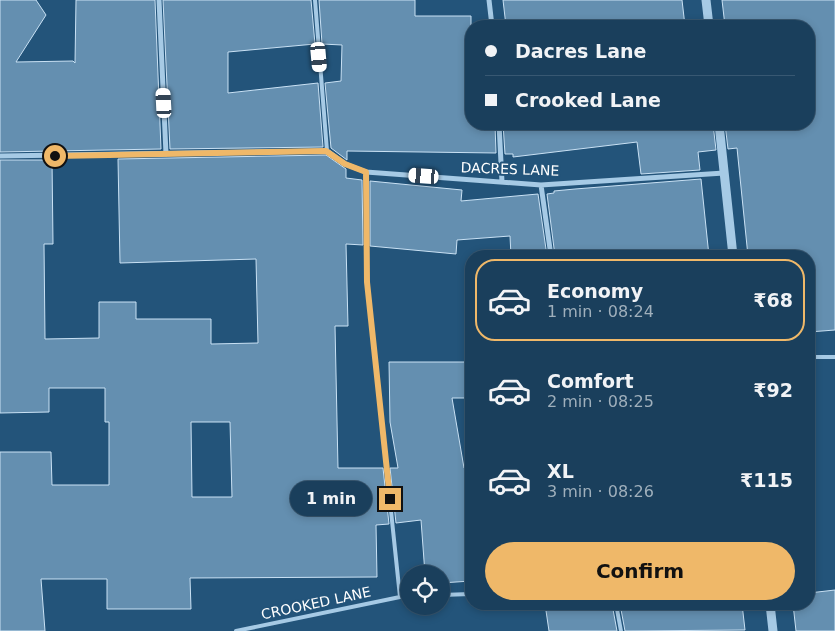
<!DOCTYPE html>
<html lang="en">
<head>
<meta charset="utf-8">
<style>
  body { margin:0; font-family:"DejaVu Sans",sans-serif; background:#234662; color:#f1f3f6; height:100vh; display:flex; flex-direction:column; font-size:19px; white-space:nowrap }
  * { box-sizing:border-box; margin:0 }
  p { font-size:16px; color:#9fafbb }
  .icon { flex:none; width:28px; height:28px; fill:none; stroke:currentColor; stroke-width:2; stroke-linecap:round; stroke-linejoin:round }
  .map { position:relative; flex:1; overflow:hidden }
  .drawer { position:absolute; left:465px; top:250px; width:350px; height:360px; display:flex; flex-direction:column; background:#1a3f5c; border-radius:20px; box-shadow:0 2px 8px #0003,0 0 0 1px #385872 }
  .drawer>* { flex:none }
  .hud { position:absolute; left:465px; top:20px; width:350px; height:110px; border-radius:20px; box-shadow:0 2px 8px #0003,0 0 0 1px #385872; display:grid; align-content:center; height:110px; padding:0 20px; background:#1a3f5c }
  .fabs { position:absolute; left:400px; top:565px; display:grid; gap:10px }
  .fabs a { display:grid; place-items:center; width:50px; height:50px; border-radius:50%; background:#1a3f5c; box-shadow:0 2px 8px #0003,0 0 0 1px #385872; font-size:25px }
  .end { position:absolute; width:22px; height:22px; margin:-11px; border:6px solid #efb869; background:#111; box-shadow:0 0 0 2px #111 }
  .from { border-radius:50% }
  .bubble { position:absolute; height:35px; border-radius:18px; background:#1a3f5c; box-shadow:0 2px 8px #0003,0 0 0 1px #385872; font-size:16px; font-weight:700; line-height:35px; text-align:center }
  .car { position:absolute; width:15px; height:30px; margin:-15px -8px; border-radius:6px; box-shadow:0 0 4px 1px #0007; background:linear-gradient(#fff 24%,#345 0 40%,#fff 0 76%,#345 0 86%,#fff 0) }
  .hud b { display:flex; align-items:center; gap:18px; height:48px; font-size:19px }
  .hud b+b { border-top:1px solid #385872 }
  .hud i { width:12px; height:12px; background:#f1f3f6 }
  ul { padding:9px 0 0; list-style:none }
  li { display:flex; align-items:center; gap:15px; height:82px; margin:0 10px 8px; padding:0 10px; border:2px solid transparent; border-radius:20px }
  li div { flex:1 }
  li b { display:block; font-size:19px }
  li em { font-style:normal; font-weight:700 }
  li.on { border-color:#efb869 }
  li>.icon { width:45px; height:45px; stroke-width:1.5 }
  .button { display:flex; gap:10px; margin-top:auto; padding:10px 20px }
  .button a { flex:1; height:58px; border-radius:30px; background:#efb869; color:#111; font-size:20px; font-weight:700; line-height:58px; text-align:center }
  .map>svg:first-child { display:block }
  .building { fill:#648fb0; stroke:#c9e1f4; fill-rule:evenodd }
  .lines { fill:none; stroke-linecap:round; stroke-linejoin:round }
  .service { stroke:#a6cae5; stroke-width:4 }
  .minor { stroke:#a6cae5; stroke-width:5 }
  .tertiary { stroke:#a6cae5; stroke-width:9 }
  .route { stroke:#efb869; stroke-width:6 }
  .labels { text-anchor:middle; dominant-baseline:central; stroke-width:4; stroke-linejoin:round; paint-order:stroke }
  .street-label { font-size:14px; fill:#fff; stroke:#23547a }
</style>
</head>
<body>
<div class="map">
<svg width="835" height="631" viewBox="0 0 835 631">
  <rect width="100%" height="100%" fill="#23547a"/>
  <path class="building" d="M0,0h36l10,15 -30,47 57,-1 2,2 1,-63h79l6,149 -161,3z
    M163,0h148l4,44 -87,8v41l90,-10 5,64 -153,2z
    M319,0h96v16h56v108h24l1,29 -149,-2v9l-16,-12 -6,-65 16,-2 1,-36 -20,-1z
    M503,0h179l3,26h-179z
    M722,0h113v330l-26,2v-76h-61l-11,-108 -9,1 -3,-25h84v-98h-84z
    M503,124h210l3,26 -18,2 2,18 -59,4 -4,-32 -124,15v-3h-8z
    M326,155l20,14v9l16,2 1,65 -17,-1 2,82h-13l3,142h45l6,56 -13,1 1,52 -187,1 1,31h-84v-30h-66l4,52h-45v-179h51l1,33h57v-63h-4v-34h-56v24l-49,1v-253h52l1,84h-9l1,95 54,-1v-36h37v17h75v25l47,-1 -2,-84 -136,4 -2,-104zM191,422h39l2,75h-40z
    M701,179l8,77h-154l-8,-62 7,-1v-2l21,-2z
    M370,181l92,9 -1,11 77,-7 9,62h-36l-1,-20 -53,4 -1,14 -86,-8z
    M389,362h82v36h-19l12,70 7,-1v114l-30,2v-9h-16l-4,-54 -25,3 -6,-55h8l-8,-46z
    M835,590v41h-39l-3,-27h16v-11z
    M545,604h67l5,27h-68z
    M620,604h122l3,26 -120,1z"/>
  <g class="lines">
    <path class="service" d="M315,0l12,151
      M366,172l1,110 33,315
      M809,357h26
      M441,595l30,-1
      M616,604l5,27
      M236,631l164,-34h9"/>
    <path class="minor" d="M159,0l7,154
      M489,0l3,26
      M499,124l3,58
      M0,156l327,-5 18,13 21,8 175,13 183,-12
      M541,185l10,71"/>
    <path class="tertiary" d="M706,0l3,26
      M719,124l14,132
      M770,604l3,27"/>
  </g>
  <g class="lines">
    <path class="route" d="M55,156l271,-5 19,13 21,8 1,110 23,217"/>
  </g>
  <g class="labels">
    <g class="street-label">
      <text transform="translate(510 169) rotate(2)">DACRES LANE</text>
      <text transform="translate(316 603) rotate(-12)">CROOKED LANE</text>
    </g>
  </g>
</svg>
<div class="fabs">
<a><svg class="icon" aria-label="locate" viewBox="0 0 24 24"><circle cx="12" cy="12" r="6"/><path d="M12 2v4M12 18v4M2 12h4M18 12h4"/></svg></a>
</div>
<i class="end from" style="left:55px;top:156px"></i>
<i class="end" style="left:390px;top:499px"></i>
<div class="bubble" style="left:290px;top:481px;width:82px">1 min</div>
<i class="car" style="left:319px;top:57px;rotate:175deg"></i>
<i class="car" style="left:164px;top:103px;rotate:357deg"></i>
<i class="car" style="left:424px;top:176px;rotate:274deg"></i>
<div class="hud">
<b><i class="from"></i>Dacres Lane</b>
<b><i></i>Crooked Lane</b>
</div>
<section class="drawer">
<ul>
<li class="on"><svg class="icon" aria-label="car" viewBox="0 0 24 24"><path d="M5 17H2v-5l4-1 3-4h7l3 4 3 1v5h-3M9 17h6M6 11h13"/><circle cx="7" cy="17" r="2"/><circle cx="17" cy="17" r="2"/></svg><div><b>Economy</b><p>1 min · 08:24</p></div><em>₹68</em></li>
<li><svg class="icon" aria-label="car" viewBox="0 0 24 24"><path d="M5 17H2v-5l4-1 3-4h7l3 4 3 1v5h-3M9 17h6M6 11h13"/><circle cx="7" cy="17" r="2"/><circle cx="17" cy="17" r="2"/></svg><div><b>Comfort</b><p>2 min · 08:25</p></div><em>₹92</em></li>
<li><svg class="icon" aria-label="car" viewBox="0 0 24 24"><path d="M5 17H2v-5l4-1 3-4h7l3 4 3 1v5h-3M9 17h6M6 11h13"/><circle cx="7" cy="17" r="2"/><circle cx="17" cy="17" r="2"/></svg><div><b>XL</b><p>3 min · 08:26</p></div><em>₹115</em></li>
</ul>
<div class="button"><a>Confirm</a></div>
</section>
</div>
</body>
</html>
